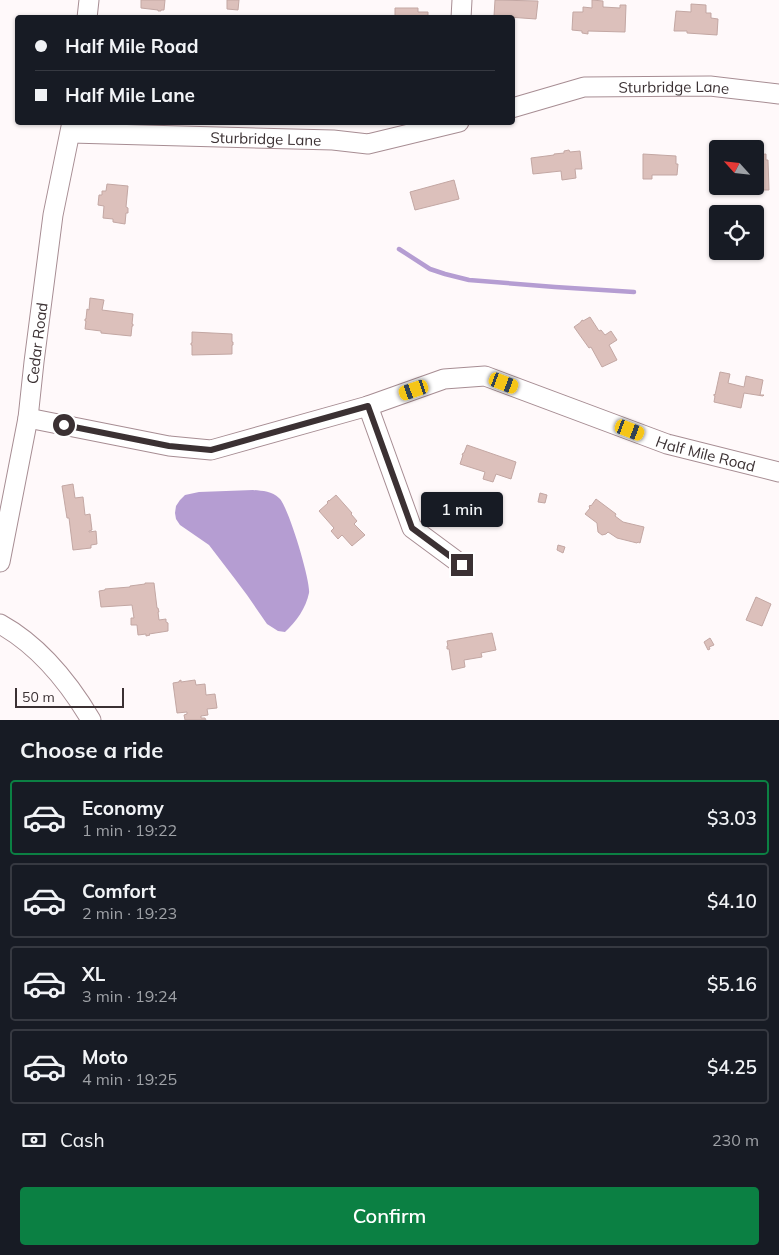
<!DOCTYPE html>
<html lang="en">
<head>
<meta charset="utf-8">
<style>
  body { margin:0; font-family:Mulish,sans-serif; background:#242831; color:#f1f3f6; height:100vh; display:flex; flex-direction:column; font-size:19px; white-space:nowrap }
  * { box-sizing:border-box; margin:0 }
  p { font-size:16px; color:#9ea1a6 }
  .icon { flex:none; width:28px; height:28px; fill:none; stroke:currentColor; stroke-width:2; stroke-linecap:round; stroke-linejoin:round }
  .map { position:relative; height:720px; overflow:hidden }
  .details { display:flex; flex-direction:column; background:#171b24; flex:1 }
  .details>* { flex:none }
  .guide { position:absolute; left:15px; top:15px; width:500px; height:110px; border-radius:5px; box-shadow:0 1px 4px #0004; display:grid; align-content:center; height:110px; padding:0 20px; background:#171b24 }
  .needle { width:32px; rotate:297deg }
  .controls { position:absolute; left:709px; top:140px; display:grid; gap:10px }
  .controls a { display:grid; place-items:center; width:55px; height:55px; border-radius:5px; background:#171b24; box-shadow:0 1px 4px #0004; font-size:25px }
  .scale { position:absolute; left:15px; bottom:12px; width:109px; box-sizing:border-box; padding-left:5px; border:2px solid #3b3133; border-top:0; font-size:14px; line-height:18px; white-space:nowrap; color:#3b3133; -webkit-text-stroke:4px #fff9fa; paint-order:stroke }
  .end { position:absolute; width:22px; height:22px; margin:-11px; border:6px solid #3b3133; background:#fff; box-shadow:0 0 0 2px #fff }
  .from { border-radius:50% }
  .bubble { position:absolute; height:35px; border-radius:5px; background:#171b24; box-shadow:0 1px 4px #0004; font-size:16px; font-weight:600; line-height:35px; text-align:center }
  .car { position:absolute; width:15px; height:30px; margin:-15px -8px; border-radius:6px; box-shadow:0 0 4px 1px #0007; background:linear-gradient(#f5c518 24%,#345 0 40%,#f5c518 0 76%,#345 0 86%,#f5c518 0) }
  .guide b { display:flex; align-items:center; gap:18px; height:48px; font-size:19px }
  .guide b+b { border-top:1px solid #363941 }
  .guide i { width:12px; height:12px; background:#f1f3f6 }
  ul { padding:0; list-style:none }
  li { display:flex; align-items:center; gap:15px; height:75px; margin:0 10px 8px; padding:0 10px; border:2px solid #363941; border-radius:5px }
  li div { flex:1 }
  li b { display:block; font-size:19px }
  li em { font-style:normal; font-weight:600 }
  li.current { border-color:#0b8043 }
  li>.icon { width:45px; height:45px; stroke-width:1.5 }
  h2 { padding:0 20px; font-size:22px; line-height:60px }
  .pay { display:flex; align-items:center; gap:12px; height:55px; padding:0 20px; font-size:19px }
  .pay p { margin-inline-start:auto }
  .action { display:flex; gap:10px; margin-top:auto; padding:10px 20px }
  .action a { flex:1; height:58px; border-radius:5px; background:#0b8043; color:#fff; font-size:20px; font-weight:600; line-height:58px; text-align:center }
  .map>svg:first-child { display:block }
  .water { fill:#b59dd2 }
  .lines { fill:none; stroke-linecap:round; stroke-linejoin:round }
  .stream { stroke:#b59dd2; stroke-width:4.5 }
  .building { fill:#dcc0bb; stroke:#c3a7a3 }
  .minor-casing { stroke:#a78d93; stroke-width:21 }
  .minor { stroke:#fff; stroke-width:19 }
  .route { stroke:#3b3133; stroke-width:6 }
  .labels { text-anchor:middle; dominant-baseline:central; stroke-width:5; stroke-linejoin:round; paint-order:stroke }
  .street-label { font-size:15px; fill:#3b3133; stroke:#fff9fa }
</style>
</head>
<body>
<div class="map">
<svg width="779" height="720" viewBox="0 0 779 720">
  <rect width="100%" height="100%" fill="#fff9fa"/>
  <path class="water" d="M253,490c9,1 19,1 26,8 9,7 32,84 30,95 -3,15 -13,29 -24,39l-7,-1 -11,-7 -20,-29 -12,-16 -26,-34 -29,-20 -4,-6 -1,-6 1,-7 4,-6 5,-5 14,-3z"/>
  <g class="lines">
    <path class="stream" d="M399,249l31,20 15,5 24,6 86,7 79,5"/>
  </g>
  <path class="building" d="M141,0h24l-1,10h-3v1h-3v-1l-17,-2z
    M227,0h12l-1,10 -11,-1z
    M495,0l43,1 -2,18 -42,-3z
    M592,0l11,1v6l17,1v-3h6l-1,27 -37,-1v3l-6,-1v-2l-10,-1 1,-18h10v-5l9,1z
    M691,4l15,1v8h5v5l7,1 -1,16 -30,-2v-2h-13l2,-20 15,1z
    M395,8h23v4h10v6h-33z
    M569,150l1,2 10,-1 2,18h-7l1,9 -14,2 -1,-9 -28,3 -2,-16 23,-3v-1l10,-1v-2z
    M643,154l33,2v8h2l-1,11h-25v4h-9z
    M766,154v6h2l1,30h-22l-1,-4h9v-31z
    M454,180l5,19 -44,11 -5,-18z
    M107,184l21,2 -2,21 2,1v5h-2l-1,11 -12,-2v-3l-10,-1 1,-12 -6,-1 1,-10h3v-4h4z
    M90,298l14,2 -2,10 31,4 -1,10h1v2h-1l-1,10 -30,-3v-2l-16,-2 1,-8h-1v-2h1l1,-10 2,1z
    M590,317l9,14 2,-1 4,5 6,-4 6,9 -8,5 8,15 -15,7 -11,-20 -2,1 -15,-21 7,-5v-1l2,-1v1z
    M192,332l40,2v8h1v3h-1v9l-40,1v-10h-1v-2h1z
    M720,372l10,2 -2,9 16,4 2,-11 17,4 -3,15h4l-1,1 -19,-3 -3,15 -27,-6 1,-6h-1v-2l1,1z
    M467,445l49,17 -5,17 -15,-5 -3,8 -10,-3 2,-7 -25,-8 3,-9h-1l1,-2h1z
    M73,484l2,14 8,-1 2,18 5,-1 2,16 -3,1v1l7,-1 1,13 -6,1v3l-18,2 -4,-32h-2l-5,-32z
    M540,493l7,2 -2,8 -7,-1z
    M336,495l16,18 -1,1 6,7 -3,3 11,11 -13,11 -10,-11 -4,4 -7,-8 3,-3 -15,-17 9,-8 -1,-1 2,-2v1z
    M596,499l20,15 -1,2 8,6 21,5 -4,16 -2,-1 -1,1 -20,-5 -9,-6 -2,2 -4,1 -4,-3 -1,-9 -12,-9 5,-6 -1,-1 1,-2 1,1z
    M558,545l7,2 -2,6 -6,-3z
    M145,583h9l3,25h1l1,4h-1l1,8 7,-1v3l2,1v8l-19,3 1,1 -4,1v-2l-8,1 -1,-10h-6v-7h3l-2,-13 -31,2 -2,-16 6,-1v-1l25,-2v-1l15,-2z
    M756,597l15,7 -9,22 -16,-6z
    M492,633l4,17 -15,3 1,4 -18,3 1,7 -13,3 -3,-21h-2v-3h1l-1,-5z
    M710,638l4,7 -5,2 1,2 -2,1 -4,-8z
    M181,680v2l14,-2 1,5 9,-1 1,11 9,-1 2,14 -10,1 1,6 -7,1v2h4l1,2h-21l-1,-5 3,-1v-2l-10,1 -4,-30 6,-1v-1z"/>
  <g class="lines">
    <g class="minor-casing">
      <g id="minor">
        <path d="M87,18l2,-18"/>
        <path d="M461,18l1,-18"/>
        <path id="s1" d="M512,108l72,-21 126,-1 69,8"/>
        <path id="s2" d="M71,133l262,7 35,4 91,-22"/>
        <path d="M368,406l44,122 50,37"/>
        <path id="s3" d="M28,418l141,28 42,4 157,-44 76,-27 41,-3 182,68 112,28"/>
        <path id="s4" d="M0,562l28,-144 6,-56 19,-147 19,-93"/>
        <path d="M0,624c38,21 69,59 91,96"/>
      </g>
    </g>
    <use href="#minor" class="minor"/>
  </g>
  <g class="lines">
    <path class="route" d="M64,425l105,21 42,4 157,-44 44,122 50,37"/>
  </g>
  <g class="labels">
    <g class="street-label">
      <text stroke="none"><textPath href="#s1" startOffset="165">Sturbridge Lane</textPath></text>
      <text stroke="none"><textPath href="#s2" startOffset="195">Sturbridge Lane</textPath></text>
      <text stroke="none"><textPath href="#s4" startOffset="222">Cedar Road</textPath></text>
      <text stroke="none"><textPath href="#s3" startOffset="705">Half Mile Road</textPath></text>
    </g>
  </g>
</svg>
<div class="controls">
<a><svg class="needle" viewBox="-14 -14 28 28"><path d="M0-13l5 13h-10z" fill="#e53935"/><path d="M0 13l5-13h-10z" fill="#9ea1a6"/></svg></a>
<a><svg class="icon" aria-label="locate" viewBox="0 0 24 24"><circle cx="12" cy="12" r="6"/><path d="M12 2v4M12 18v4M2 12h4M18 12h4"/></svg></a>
</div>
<div class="scale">50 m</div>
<i class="end from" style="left:64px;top:425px"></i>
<i class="end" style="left:462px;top:565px"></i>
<div class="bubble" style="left:421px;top:492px;width:82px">1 min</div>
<i class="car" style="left:504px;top:383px;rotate:111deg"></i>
<i class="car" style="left:414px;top:390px;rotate:251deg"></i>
<i class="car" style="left:630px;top:430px;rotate:111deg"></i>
<div class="guide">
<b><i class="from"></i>Half Mile Road</b>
<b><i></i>Half Mile Lane</b>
</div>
</div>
<section class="details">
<h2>Choose a ride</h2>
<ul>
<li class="current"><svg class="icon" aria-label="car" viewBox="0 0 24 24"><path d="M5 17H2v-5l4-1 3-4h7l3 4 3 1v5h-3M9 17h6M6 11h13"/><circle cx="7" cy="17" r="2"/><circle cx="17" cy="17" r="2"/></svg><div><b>Economy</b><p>1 min · 19:22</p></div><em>$3.03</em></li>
<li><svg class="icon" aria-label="car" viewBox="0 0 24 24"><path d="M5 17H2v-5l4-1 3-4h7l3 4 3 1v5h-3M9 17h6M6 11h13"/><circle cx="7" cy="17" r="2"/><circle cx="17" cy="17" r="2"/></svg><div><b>Comfort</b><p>2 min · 19:23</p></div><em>$4.10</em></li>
<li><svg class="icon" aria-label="car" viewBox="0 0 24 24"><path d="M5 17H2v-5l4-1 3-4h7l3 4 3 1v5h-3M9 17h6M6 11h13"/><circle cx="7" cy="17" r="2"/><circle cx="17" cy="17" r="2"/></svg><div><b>XL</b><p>3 min · 19:24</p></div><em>$5.16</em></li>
<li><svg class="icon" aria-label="car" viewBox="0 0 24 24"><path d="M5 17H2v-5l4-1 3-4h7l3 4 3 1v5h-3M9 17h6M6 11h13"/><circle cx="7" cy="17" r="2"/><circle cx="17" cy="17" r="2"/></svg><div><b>Moto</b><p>4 min · 19:25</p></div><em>$4.25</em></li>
</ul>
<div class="pay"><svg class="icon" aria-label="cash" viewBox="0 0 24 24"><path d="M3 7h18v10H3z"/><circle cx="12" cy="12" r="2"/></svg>Cash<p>230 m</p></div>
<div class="action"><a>Confirm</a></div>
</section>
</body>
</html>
